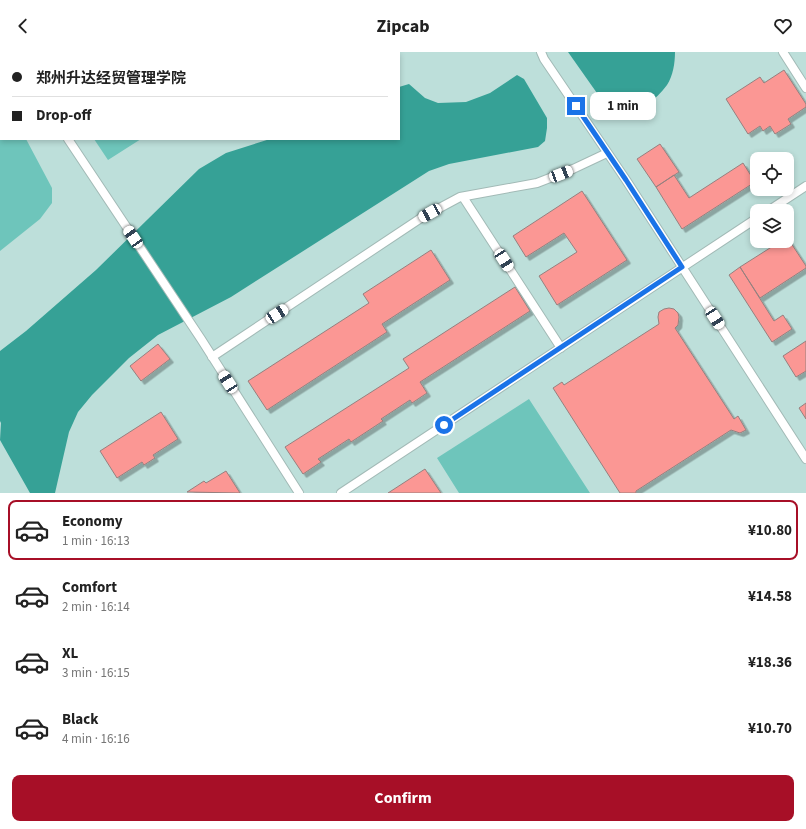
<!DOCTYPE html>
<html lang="en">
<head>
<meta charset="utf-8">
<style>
  body { margin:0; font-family:"Source Sans 3","Noto Sans SC",sans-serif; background:#f6f6f6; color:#222; height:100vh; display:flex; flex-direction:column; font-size:15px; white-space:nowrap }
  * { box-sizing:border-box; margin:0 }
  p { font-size:13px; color:#767676 }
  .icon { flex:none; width:22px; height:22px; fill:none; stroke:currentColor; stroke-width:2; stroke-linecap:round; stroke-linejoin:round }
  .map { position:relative; height:441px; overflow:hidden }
  .panel { display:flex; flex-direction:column; background:#fff; flex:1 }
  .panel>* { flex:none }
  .guide { position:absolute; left:0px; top:0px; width:400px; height:88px; box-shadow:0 2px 6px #0003; display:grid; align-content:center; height:88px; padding:0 12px; background:#fff }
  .fabs { position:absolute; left:750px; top:100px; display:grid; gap:8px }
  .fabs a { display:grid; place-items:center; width:44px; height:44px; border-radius:8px; background:#fff; box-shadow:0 2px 6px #0003; font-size:20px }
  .end { position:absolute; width:18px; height:18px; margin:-9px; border:5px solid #1a73e8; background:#fff; box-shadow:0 0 0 2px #fff }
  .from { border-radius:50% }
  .bubble { position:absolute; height:28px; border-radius:8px; background:#fff; box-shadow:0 2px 6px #0003; font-size:13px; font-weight:700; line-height:28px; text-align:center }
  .car { position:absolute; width:12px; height:24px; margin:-12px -6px; border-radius:5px; box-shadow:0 0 3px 1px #0007; background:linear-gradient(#fff 24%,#345 0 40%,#fff 0 76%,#345 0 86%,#fff 0) }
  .guide b { display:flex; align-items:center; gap:14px; height:38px; font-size:15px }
  .guide b+b { border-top:1px solid #e0e0e0 }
  .guide i { width:10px; height:10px; background:#222 }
  ul { padding:7px 0 0; list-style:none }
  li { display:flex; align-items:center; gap:12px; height:60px; margin:0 8px 6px; padding:0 4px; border:2px solid transparent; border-radius:8px }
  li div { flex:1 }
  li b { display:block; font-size:15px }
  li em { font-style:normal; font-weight:700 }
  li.selected { border-color:#a70f27 }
  li>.icon { width:36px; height:36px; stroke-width:1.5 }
  .primary-button { display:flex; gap:8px; margin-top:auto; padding:8px 12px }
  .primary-button a { flex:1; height:46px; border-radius:8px; background:#a70f27; color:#fff; font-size:16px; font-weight:700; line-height:46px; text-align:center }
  header { display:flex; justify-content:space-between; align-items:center; height:52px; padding:0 12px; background:#fff; font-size:18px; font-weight:700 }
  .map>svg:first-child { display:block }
  .built { fill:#bddfda; fill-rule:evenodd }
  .green { fill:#6ec5bb }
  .water { fill:#36a196 }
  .building { fill:#fb9794; stroke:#96807f; filter:url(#shadow) }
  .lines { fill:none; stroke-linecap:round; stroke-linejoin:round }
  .lane-casing { stroke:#a2bab6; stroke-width:10 }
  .lane { stroke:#fff; stroke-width:8 }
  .route { stroke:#1a73e8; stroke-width:5 }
</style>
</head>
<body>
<header><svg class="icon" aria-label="back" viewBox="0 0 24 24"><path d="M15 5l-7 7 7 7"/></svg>Zipcab<svg class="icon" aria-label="heart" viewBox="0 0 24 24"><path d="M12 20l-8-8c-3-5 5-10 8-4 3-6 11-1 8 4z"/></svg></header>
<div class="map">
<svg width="806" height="441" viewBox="0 0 806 441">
  <defs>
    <filter id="shadow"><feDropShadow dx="3.5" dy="3.5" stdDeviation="0" flood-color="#0004"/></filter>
  </defs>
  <rect width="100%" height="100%" fill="#d0e8e5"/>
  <path class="built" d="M0,0h806v441h-806zM1,1h398v86h-398zM757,107h30v30h-30zM757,159h30v30h-30z"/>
  <path class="green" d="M37,0h240l-240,1z
    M0,41l1,46h25l26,49v15l-12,16 -40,32z
    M94,87h47l-33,21z
    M529,347l61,94h-131l-22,-35z"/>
  <path class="water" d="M568,0h107c0,11 -2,24 -8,33 -11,15 -28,27 -45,33l-11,-5z
    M517,23l7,4 23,39v10l-2,13 -7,6 -89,17 -20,7 -198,126 -73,38 -29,23 -37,37 -14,17 -9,20 -14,61h-25l-30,-53 1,-17 -1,-2v-70l26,-20 70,-61 103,-101 27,-16 44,-14h129v-52l10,-3 16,14 13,5 28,-1 24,-9z"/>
  <path class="building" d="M784,18l22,34v3l-18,12 3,5 -16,10 -5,-8 -7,5 -3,-5 -12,8 -22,-35 34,-22 4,6z
    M660,92l19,28 -23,15 -19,-28z
    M743,111l12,19 -73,47 -26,-42 18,-12 15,23z
    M582,139l45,69 -70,45 -18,-29 38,-24 -13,-19 -38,24 -13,-21z
    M787,185l19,29v2l-46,30 -20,-31 41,-26h6z
    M431,198l19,30 -68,44 5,8 -120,78 -19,-29 121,-78 -6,-9z
    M740,215l34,54 9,-6 9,14 -20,13 -43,-67z
    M515,235l15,24 -110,71 7,11 -15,10 -2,-3 -29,19 2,2 -32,21 -2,-3 -31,20 3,3 -18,12 -18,-27 124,-79 -6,-9z
    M669,256l5,1 4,4 1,4 -1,8 -3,3 59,91 4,-3 8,14 -6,3 -9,-3 -95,61v2h-16l-67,-105 9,-6 2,3 95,-61 -1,-7 1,-5 5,-3z
    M806,289v30l-10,6 -13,-21z
    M158,292l12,15 -29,22 -11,-15z
    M806,351v16l-7,-11z
    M161,360l17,27 -25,16 2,3 -11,7 -2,-3 -25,16 -17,-27z
    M425,417l16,24h-53z
    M226,419l14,22 -53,-1 17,-11 2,2z"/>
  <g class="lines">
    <g class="lane-casing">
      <path id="lane" d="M11,0v1
        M541,0l3,7 82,121 180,279
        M783,0l23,36
        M68,87l133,200 98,154
        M463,145l98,151
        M768,159l38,-25
        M212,305l209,-139 39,-21 77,-14 36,-14 34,-16
        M341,441l416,-275"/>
    </g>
    <use href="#lane" class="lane"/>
  </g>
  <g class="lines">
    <path class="route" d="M444,373l238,-158 -56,-87 -50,-74"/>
  </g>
</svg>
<div class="fabs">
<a><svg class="icon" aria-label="locate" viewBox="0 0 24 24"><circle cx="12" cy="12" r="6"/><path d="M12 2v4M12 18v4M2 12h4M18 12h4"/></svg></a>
<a><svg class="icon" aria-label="layers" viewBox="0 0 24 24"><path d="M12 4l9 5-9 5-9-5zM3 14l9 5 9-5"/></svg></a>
</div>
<i class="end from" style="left:444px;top:373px"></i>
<i class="end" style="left:576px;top:54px"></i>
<div class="bubble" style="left:590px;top:40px;width:66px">1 min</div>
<i class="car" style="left:561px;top:122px;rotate:69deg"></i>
<i class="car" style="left:430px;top:161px;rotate:241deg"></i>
<i class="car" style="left:133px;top:185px;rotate:326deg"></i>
<i class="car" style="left:504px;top:208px;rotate:147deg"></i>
<i class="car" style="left:277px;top:262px;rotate:57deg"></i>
<i class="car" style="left:715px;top:266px;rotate:147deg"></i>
<i class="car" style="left:228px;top:330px;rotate:327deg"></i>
<div class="guide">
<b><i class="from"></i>郑州升达经贸管理学院</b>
<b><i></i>Drop-off</b>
</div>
</div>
<section class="panel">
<ul>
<li class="selected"><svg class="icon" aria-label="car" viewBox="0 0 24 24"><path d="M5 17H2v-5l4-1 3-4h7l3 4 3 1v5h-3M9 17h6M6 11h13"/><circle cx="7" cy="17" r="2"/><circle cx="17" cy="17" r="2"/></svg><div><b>Economy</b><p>1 min · 16:13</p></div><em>¥10.80</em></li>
<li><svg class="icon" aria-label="car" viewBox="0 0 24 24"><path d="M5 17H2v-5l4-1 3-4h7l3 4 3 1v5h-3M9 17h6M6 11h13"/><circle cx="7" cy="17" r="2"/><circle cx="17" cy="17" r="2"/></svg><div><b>Comfort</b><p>2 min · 16:14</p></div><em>¥14.58</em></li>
<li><svg class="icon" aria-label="car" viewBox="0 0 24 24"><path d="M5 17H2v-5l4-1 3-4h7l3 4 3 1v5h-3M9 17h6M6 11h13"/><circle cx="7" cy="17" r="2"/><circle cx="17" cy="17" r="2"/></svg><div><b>XL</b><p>3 min · 16:15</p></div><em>¥18.36</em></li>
<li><svg class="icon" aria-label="car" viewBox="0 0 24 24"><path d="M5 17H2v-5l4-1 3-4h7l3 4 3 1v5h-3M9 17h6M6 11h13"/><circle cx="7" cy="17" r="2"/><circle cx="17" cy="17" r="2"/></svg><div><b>Black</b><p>4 min · 16:16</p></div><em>¥10.70</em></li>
</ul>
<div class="primary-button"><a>Confirm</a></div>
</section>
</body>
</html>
